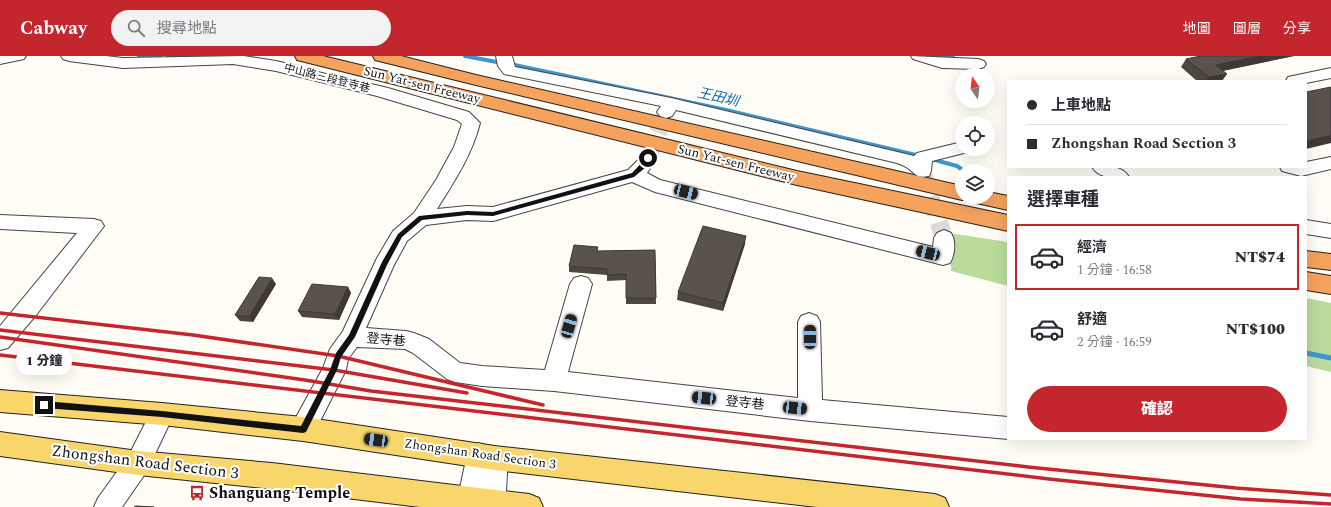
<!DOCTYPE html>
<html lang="zh-TW">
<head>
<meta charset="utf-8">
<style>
  body { margin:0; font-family:Spectral,"Noto Sans TC",serif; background:#f2f2f3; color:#2b2b33; height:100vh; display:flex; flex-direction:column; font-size:15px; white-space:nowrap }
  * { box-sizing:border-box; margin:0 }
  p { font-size:13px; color:#7c7c81 }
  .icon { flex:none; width:22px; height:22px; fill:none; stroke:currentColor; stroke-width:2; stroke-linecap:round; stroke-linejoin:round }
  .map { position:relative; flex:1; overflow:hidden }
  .drawer { position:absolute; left:1007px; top:120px; width:300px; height:264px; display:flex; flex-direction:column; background:#fff; border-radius:0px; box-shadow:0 4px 16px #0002 }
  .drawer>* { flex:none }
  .guide { position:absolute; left:1007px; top:24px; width:300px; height:88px; border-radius:0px; box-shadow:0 4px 16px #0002; display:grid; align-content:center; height:88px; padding:0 20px; background:#fff }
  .needle { width:26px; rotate:346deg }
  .tools { position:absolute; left:955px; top:12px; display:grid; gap:8px }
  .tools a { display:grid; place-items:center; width:40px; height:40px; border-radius:50%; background:#fff; box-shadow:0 4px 16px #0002; font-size:20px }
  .end { position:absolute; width:18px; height:18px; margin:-9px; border:5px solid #111; background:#fff; box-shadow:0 0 0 2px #fff }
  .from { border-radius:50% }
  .bubble { position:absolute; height:28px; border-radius:14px; background:#fff; box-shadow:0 4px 16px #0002; font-size:13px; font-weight:800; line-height:28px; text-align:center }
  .car { position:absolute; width:12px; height:24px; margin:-12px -6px; border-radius:5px; box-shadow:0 0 3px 1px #0007; background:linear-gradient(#222 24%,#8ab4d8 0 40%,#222 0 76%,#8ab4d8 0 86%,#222 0) }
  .guide b { display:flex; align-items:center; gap:14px; height:38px; font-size:15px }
  .guide b+b { border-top:1px solid #e1e1e2 }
  .guide i { width:10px; height:10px; background:#2b2b33 }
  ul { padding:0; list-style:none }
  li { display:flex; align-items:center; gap:12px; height:66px; margin:0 8px 6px; padding:0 12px; border:2px solid transparent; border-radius:0px }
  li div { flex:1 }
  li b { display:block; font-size:15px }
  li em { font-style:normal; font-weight:800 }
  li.current { border-color:#c4262e }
  li>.icon { width:36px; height:36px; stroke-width:1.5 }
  h2 { padding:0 20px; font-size:18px; line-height:48px }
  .primary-button { display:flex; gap:8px; margin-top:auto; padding:8px 20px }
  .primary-button a { flex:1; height:46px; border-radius:24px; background:#c4262e; color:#fff; font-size:16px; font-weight:800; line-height:46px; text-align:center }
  header { display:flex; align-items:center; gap:24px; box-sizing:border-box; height:56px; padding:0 20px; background:#c4262e; color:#fff }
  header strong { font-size:19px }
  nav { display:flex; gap:22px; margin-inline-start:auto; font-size:14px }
  .search { width:280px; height:36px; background:#f2f2f3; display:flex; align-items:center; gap:10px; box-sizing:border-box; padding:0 14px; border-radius:22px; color:#7c7c81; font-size:15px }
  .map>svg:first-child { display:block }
  .forest { fill:#b9dc9c }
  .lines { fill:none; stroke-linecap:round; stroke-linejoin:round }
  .stream-far1 { stroke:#3f96cf; stroke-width:4 }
  .stream { stroke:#3f96cf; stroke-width:5 }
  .minor-tunnel { stroke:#dbdad3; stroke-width:18; stroke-dasharray:18 9; stroke-linecap:butt }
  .minor-casing { stroke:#444; stroke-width:2 }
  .major-casing { stroke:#222; stroke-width:2 }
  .highway-casing { stroke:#222; stroke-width:2 }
  .minor { fill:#fff; fill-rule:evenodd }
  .major { fill:#f9d66b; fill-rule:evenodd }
  .highway { fill:#f5a25d; fill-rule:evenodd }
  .rail { stroke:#c4262e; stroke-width:3.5 }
  .wall { fill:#4d4742 }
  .shaded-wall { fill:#3f3936 }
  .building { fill:#5a524d; stroke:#3f3936 }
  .route { fill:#111 }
  .labels { text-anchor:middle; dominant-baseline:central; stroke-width:4; stroke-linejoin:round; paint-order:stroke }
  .far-street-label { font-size:11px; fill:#111; stroke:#fff }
  .street-label { font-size:13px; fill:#111; stroke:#fff }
  .water-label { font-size:14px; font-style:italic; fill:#1768a6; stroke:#fff }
  .near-street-label { font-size:16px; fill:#111; stroke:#fff }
  .near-poi-label { font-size:16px; font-weight:bold; fill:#111; stroke:#fff; text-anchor:start }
</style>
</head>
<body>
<header>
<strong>Cabway</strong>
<div class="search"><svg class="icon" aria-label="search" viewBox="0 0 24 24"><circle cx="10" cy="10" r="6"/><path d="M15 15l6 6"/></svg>搜尋地點</div>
<nav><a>地圖</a><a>圖層</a><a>分享</a></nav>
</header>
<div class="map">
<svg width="1331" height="451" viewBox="0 0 1331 451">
  <rect width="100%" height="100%" fill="#fffdf5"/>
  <path class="forest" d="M949,177l59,9v44l-57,-15z
    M1306,242l25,5v69l-25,-6z"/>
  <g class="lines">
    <path class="stream-far1" d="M139,0l22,2
      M465,0l37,7
      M937,0h16
      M168,1l34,-1
      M510,8l216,46 194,46
      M931,103l26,7 7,5"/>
    <path class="stream" d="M1306,297l25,5"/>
    <path class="minor-tunnel" d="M648,102l18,-46
      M922,115l22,67"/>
    <g class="minor-casing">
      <path id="minor" d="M0,0h26l-2,3 -24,5z
        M61,0h45l17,2 121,-2 32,5 112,27 81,24 11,11c-8,32 -26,59 -43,86l30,-3 26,1 135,-37 9,-9 5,-7 6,-2 6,2 3,4 -10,15 13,7 273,67 1,-9 3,-5 7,-3 7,3c5,8 4,21 -1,30l-7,2 -288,-73 -23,-10 -139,39 -26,-1 -41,5 -19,16 -13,24 -28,63 40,3 8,2 15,6 31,24 22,3 63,4 25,-86 4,-6 7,-2 7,2 4,6 -24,88 230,26v-76l3,-6 8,-3 8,3 3,6 2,78 186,17v22l-198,-18 -256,-30 -72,-5 -27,-4 -8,-3 -34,-26 -8,-4 -48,-2 -9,12 -2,11 -34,67 -9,3 -9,-3 -3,-8 3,-8 29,-53 7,-19 13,-18 34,-73 16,-27 21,-18 22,-33 18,-33 8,-23 -5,-4 -80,-24 -101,-25 -43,-7 -110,4 -54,-7 -6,-2z
        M496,0h16l3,11 156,31 243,58 3,-3 41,-10 4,1v5h5l-3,4 -32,8 -1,10 -2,5c-14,3 -13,-3 -23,-9 -3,-2 -6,-3 -9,-4l-221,-53 -4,6 -6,2 -6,-2 -3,-4 4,-6 -157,-32 -6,-8z
        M911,0l67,3 6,2 2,3 -2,3 -6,2 -36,-1 -29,-9z
        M1331,12v10l-25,5v-2h-20l2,-4z
        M1331,101v12l-30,7 -19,-5 -2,-4h26v-5z
        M1092,111c13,0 30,-3 37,10 -13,0 -29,3 -37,-10z
        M0,159l94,4 7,2 3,5 -67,88 -29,34 -8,2v-24l77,-93 -77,-4z
        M1306,164l25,4v14l-25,-4z
        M162,347l8,3 4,8 -27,57 -25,36h-28l4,-9 31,-43 25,-49z
        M479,387l9,4 1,2 6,-3 9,4 4,8 -3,49h-49l11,-52 3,-8z"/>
    </g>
    <g class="major-casing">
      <path id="major" d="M0,334l162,13 141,14 192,29 440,48 10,4 4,9h-132l-322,-37 -192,-29 -141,-16 -162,-13z
        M0,376l138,19 134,12 257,31 10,4 4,9h-123l-148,-18 -134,-14 -138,-19z"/>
    </g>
    <g class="highway-casing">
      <path id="highway" d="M295,0h28l474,115 211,44v16l-211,-46 -500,-125z
        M373,0h28l75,19 486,111v11h26v-5l20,4v14l-36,-8 -3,-4 -7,2 -486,-115 -101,-25z
        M1306,195l25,3v16l-25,-3z
        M1306,216l25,4v18l-25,-4z"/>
    </g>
    <use href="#minor" class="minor"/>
    <use href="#major" class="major"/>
    <use href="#highway" class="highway"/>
    <path class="rail" d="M0,257l193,22 145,21 205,49
      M0,274l334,40 133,23
      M0,281l305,43 66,11 657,76 208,21 95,7
      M0,299l1049,124 192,20 90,5"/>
  </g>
  <path class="wall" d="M1199,0h95l-71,15 -1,10h-25l-16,-14 5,-8z
    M745,188l-22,67 -46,-11 1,-8z
    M655,194l1,54h-30v-24l-19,1v-6l-38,-3v-6l29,-15z
    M276,228l-23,38 -13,-1 -5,-6z
    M348,231l3,6 -12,27 -37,-3 -4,-6z"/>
  <path class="shaded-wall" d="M1260,0h34l-84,17 6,-8z
    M1227,18l-5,7h-16l3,-4z
    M1331,79v8l-25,6v-8z
    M746,180l-1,8 -22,67v-8z
    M272,222l4,6 -23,38 -4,-5z
    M348,231l3,6 -12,27 -4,-6z"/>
  <path class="building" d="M1201,0h59l-44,9 11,9 -18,3 -23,-18z
    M1331,31v48l-25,6v-49z
    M703,170l43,10 -23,67 -45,-11z
    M574,189l24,2 -1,4 58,-1 1,48h-30v-24l-19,1v-6l-38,-3z
    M259,221l13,1 -23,39 -14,-2z
    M312,228l36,3 -13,27 -37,-3z
    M136,450l18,1h-20z"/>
  <path class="route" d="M648,100l2,2 -4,9 -12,10 -141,39 -26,-1 -45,5 -20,17 -15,28 -32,72 -14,20 -4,13 -31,62 -3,1 -141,-16 -118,-9 -4,-3 4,-4 118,10 139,15 29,-56 6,-17 13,-18 33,-73 16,-28 21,-18 48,-5 26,1 139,-39z"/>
  <defs>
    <g id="bus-bare" transform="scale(1.2)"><path d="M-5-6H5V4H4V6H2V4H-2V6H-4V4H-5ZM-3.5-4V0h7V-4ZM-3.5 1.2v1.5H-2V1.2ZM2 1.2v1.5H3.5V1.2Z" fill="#c4262e" stroke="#fff" stroke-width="2.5" paint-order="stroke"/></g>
  </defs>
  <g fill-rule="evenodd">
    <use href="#bus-bare" x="197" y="437"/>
  </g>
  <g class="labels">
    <g class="far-street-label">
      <text transform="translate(327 22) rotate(14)">中山路三段登寺巷</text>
    </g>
    <g class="street-label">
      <text transform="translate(422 29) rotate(14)">Sun Yat-sen Freeway</text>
      <text transform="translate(736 107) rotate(14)">Sun Yat-sen Freeway</text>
      <text transform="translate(386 284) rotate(5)">登寺巷</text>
      <text transform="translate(745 347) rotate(6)">登寺巷</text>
      <text transform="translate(480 398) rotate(8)">Zhongshan Road Section 3</text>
    </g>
    <g class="water-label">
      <text transform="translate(718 41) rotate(13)">王田圳</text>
    </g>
    <g class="near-street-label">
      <text transform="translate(145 406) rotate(7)">Zhongshan Road Section 3</text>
    </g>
    <g class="near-poi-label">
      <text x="209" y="437">Shanguang Temple</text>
    </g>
  </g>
</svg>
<div class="tools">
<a><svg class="needle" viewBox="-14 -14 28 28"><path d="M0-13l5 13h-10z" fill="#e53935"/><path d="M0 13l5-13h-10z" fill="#7c7c81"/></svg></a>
<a><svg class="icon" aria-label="locate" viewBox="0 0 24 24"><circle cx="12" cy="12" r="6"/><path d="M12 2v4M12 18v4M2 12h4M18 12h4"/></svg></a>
<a><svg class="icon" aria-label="layers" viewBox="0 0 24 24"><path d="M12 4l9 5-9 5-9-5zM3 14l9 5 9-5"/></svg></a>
</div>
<i class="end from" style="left:648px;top:102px"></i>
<i class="end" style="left:44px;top:349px"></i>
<div class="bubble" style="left:16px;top:291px;width:56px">1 分鐘</div>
<i class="car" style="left:686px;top:136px;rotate:104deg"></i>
<i class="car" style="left:928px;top:197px;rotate:284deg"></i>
<i class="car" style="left:569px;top:270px;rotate:16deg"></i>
<i class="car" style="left:810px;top:281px;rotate:0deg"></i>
<i class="car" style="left:704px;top:342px;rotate:276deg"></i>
<i class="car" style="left:795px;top:352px;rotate:96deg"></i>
<i class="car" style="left:376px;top:384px;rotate:278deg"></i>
<div class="guide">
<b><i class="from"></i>上車地點</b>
<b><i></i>Zhongshan Road Section 3</b>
</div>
<section class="drawer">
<h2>選擇車種</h2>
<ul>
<li class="current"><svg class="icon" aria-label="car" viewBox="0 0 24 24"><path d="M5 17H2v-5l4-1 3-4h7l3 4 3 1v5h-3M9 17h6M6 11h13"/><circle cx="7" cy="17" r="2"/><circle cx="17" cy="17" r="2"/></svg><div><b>經濟</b><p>1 分鐘 · 16:58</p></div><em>NT$74</em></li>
<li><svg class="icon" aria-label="car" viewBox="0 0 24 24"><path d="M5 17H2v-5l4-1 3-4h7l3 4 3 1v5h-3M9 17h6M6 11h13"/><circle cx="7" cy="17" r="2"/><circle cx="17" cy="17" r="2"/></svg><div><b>舒適</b><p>2 分鐘 · 16:59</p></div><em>NT$100</em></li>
</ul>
<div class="primary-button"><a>確認</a></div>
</section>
</div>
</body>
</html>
